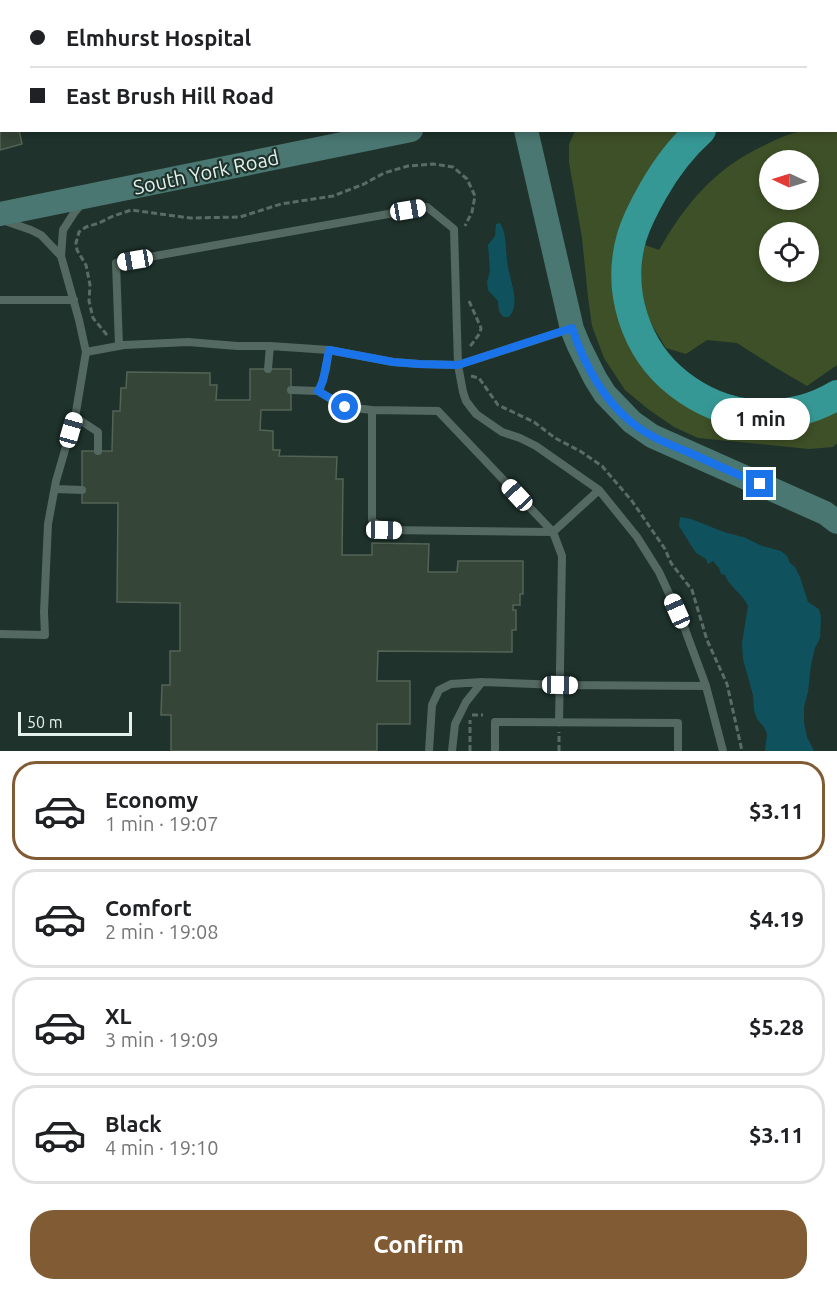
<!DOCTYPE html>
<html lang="en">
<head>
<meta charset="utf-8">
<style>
  body { margin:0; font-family:Ubuntu,sans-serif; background:#f6f6f6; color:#202124; height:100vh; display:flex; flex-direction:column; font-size:22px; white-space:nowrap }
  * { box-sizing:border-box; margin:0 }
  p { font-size:20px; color:#757577 }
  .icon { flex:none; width:33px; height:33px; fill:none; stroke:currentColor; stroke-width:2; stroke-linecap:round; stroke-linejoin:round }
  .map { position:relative; height:751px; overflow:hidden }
  .side { display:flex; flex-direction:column; background:#fff; flex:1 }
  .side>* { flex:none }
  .hud { position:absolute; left:0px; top:0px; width:837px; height:132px; box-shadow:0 3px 9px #0003; display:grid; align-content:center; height:132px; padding:0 30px; background:#fff }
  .needle { width:39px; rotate:274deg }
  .tools { position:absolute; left:759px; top:150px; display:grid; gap:12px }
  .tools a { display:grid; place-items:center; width:60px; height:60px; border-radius:50%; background:#fff; box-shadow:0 3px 9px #0003; font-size:30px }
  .scale { position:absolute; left:18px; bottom:15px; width:114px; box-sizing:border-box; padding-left:6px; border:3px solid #e4f1ec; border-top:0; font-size:16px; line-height:21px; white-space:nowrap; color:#e4f1ec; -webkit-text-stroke:4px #1f332c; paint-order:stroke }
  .end { position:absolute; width:27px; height:27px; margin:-14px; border:8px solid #1a73e8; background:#fff; box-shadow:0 0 0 3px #fff }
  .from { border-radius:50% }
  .bubble { position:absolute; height:42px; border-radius:21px; background:#fff; box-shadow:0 3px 9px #0003; font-size:20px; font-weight:700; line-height:42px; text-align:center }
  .car { position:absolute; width:18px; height:36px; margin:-18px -9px; border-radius:8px; box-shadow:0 0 4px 2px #0007; background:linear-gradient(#fff 24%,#345 0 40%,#fff 0 76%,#345 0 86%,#fff 0) }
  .hud b { display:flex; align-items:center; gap:21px; height:57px; font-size:22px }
  .hud b+b { border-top:2px solid #e0e0e0 }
  .hud i { width:15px; height:15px; background:#202124 }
  ul { padding:10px 0 0; list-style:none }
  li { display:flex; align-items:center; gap:18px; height:99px; margin:0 12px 9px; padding:0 18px; border:3px solid #e0e0e0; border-radius:24px }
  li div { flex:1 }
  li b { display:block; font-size:22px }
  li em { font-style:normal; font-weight:700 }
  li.active { border-color:#805b34 }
  li>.icon { width:54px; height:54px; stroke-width:1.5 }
  .action { display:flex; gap:12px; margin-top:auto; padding:12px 30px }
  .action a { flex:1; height:69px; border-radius:24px; background:#805b34; color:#fff; font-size:24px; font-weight:700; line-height:69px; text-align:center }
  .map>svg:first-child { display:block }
  .green { fill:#3e5027; fill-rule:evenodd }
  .water { fill:#0f525e }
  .building { fill:#354538; stroke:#536456; stroke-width:1.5 }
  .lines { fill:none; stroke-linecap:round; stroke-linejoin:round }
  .path { stroke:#5a6c66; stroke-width:3; stroke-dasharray:6 3; stroke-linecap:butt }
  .lane { stroke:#536961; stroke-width:8 }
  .secondary { stroke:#4a7771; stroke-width:24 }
  .highway { stroke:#369895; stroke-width:30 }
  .route { stroke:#1a73e8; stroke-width:8 }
  .labels { text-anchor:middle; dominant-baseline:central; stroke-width:4.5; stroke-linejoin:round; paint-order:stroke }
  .street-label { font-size:20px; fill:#e4f1ec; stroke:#1f332c }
</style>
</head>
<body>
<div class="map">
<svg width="837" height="751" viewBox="0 0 837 751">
  <rect width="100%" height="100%" fill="#1f332c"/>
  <path class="green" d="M836,125h1v240l-30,21 -34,-20 -36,-23 -30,-3 -21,14 -20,-6 -18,-29 -8,-35 3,-29 2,-10 14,5c27,-47 56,-82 106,-105 12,-6 25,-12 38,-14 11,-2 22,0 33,-1zM770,160h38v40h-38zM770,232h38v40h-38z
    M575,131h114l-70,151 76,121 142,-1v41l-4,4 -24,2 -111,-11 -24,-11 -26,-18 -23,-19 -21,-32 -12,-32 -4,-29 -6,-59 -13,-76v-18z"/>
  <path class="water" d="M500,223c7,12 5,23 7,37 1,17 15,42 2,57h-6l-4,-6 -1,-10 -10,-11 -1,-8 3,-11 -2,-26 7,-9 1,-12z
    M680,517l11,2 33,13 22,6 16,8 19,5 6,5 3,7 5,4 5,10 8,25 11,7 2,8 -1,21 -5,10 -4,17 -3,27 -4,15v16l3,14 7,14h-49l2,-17 -3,-7 -7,-8 -3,-9 -1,-15 -10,-36 -1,-16 6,-37c-5,-12 -18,-18 -23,-31l-4,-1 -2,-6 -6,-7 -5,3 -2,-5 -10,-6 -17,-27z"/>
  <path class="building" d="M0,97h2v33h17l3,14 -22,6z
    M250,369h41v41h-30l-1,20 13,1v19h7l-1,6 58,1 -1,22h7l-1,76h30v-12l57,1 -1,28h29l1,-11h65v33h-3v11h-7v5h3v20h-4v22l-134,-1 -1,30h33v43h-33v27h-206v-36h-10l1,-30h8v-34h10v-48l-63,-1 1,-99h-36v-52h30l1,-40h7l1,-23h5l1,-16 83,1v12h7l-1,15h34z"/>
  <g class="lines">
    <path class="path" d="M469,301l12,27 -1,5 -11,15
      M107,335l-14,-17 -4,-17 1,-16 -4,-20 -9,-15 -1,-7 3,-11 7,-5 13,-4 12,-6 20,-7 59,8 50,-1 41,-13 52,-8 31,-12 20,-11 24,-7 25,-2 20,3 14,12 8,17 -3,16 -7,14
      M471,376l8,2 19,27 36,17 21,16 25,13 22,15 30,35 33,48 6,14 21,27 15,50 20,44 15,67
      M472,715h11
      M470,751v-31
      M559,751v-19"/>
    <path class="lane" d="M20,0l1,2
      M83,202l-9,11 -11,17 -2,26 18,64 7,32 38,-7 64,-3 49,4h33l59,4 64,12 26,2 39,1 -4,-136 -27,-22 -311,56 3,83
      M5,221l26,9 10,5 20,21
      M0,300h74
      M570,329l-112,36 5,27 3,9 10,13 26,18 18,6 16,8 63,44 38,47 22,35 24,52 23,62 17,65
      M268,369l2,-23
      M291,390l27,1 2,-2 6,-20 3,-19
      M318,391l27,16 27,3v110l12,10 169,2 -115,-121 -66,-1
      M75,417l23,15v19
      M55,489l27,1
      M0,634l45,1 -1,-23 4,-88 8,-43 20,-69 10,-60
      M559,723l3,-167 -9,-24 46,-42
      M429,751l3,-46 7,-15 12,-6 31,-2
      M452,751l3,-27 11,-22 16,-20 78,3 146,1
      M495,751v-29l183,1v28"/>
    <path class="secondary" d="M836,36l1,-1
      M836,62h1
      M526,130l46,199 7,17 16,32 10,16 27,28 20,14 173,77 12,9
      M0,214l411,-84"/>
    <path class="highway" d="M535,0v2
      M513,2v-2
      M701,130c-19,17 -35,38 -48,61 -8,14 -16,29 -21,45 -16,54 3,114 47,148 22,17 47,28 75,30 29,2 58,-4 83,-19"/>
  </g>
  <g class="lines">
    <path class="route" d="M345,407l-27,-16 5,-10 6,-31 64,12 26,2 39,1 114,-37c12,36 30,70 59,94 17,14 37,22 57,30 24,11 48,22 72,32"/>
  </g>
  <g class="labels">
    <g class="street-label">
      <text transform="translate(206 172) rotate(-12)">South York Road</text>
    </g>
  </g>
</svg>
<div class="tools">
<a><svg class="needle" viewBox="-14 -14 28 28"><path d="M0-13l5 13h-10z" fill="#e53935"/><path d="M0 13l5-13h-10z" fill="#757577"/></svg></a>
<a><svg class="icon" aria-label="locate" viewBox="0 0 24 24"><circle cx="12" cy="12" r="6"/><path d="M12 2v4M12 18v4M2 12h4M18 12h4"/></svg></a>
</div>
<div class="scale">50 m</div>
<i class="end from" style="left:345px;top:407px"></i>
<i class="end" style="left:760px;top:484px"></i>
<div class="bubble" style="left:711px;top:398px;width:99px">1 min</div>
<i class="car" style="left:408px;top:210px;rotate:80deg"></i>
<i class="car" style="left:135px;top:260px;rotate:260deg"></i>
<i class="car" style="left:71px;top:430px;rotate:16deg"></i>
<i class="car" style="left:517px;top:495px;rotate:317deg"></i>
<i class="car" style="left:384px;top:530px;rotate:91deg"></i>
<i class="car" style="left:677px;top:611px;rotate:336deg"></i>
<i class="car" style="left:560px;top:685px;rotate:91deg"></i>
<div class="hud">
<b><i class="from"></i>Elmhurst Hospital</b>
<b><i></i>East Brush Hill Road</b>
</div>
</div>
<section class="side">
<ul>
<li class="active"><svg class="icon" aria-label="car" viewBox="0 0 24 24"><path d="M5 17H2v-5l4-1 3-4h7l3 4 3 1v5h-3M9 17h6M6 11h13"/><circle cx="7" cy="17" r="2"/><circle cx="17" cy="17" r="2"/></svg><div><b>Economy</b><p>1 min · 19:07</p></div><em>$3.11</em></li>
<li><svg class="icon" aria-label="car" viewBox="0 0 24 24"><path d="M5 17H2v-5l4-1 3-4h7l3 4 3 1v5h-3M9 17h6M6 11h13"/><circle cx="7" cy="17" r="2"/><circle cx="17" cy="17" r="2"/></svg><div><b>Comfort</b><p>2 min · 19:08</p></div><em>$4.19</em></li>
<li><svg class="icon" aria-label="car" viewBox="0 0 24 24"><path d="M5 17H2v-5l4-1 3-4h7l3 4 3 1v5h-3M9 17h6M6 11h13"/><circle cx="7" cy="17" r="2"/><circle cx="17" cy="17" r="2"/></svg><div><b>XL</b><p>3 min · 19:09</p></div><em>$5.28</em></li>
<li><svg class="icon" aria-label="car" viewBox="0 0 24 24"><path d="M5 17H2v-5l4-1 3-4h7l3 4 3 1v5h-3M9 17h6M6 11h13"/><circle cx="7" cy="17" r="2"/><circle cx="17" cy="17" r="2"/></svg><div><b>Black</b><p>4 min · 19:10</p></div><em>$3.11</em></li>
</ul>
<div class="action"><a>Confirm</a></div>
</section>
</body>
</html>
